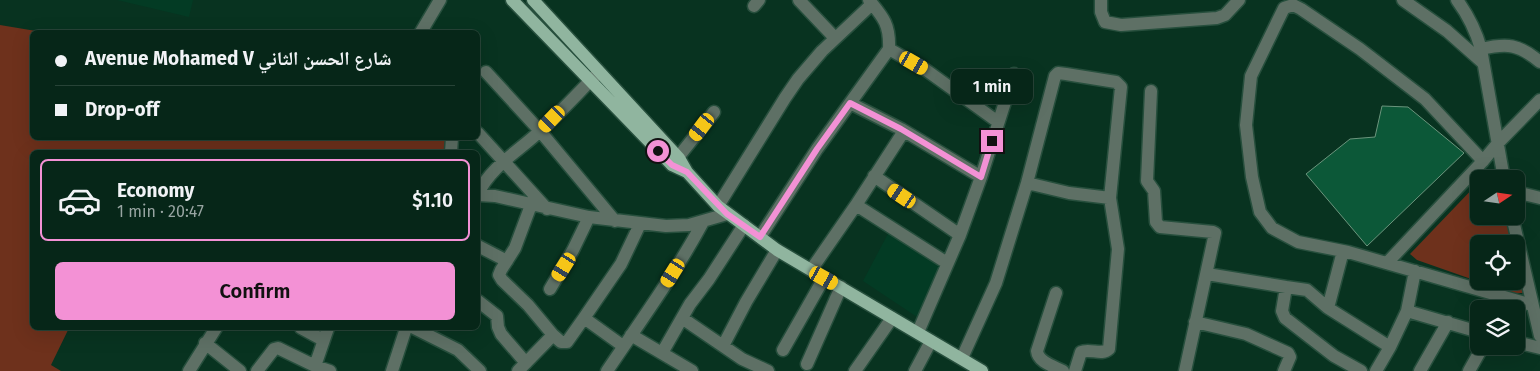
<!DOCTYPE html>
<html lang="en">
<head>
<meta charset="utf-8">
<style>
  body { margin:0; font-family:"Fira Sans","Noto Naskh Arabic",sans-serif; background:#143225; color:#f1f3f6; height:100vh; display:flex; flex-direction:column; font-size:19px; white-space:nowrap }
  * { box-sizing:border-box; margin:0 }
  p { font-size:16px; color:#98a5a2 }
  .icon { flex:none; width:28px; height:28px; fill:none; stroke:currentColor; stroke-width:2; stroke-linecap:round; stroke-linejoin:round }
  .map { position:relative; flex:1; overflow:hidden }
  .drawer { position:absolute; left:30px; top:150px; width:450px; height:180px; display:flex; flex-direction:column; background:#062618; border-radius:8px; box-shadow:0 5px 20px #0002,0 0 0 1px #274337 }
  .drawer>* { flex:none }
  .hud { position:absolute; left:30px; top:30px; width:450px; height:110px; border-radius:8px; box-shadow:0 5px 20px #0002,0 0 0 1px #274337; display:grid; align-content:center; height:110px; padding:0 25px; background:#062618 }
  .needle { width:32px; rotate:77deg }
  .controls { position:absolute; left:1470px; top:170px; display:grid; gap:10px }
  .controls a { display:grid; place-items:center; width:55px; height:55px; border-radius:8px; background:#062618; box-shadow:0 5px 20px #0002,0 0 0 1px #274337; font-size:25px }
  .end { position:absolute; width:22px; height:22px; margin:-11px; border:6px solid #f391d5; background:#111; box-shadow:0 0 0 2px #111 }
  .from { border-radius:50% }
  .bubble { position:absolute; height:35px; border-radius:8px; background:#062618; box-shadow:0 5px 20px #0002,0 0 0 1px #274337; font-size:16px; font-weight:600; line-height:35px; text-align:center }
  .car { position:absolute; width:15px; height:30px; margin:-15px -8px; border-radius:6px; box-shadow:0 0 4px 1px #0007; background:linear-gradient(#f5c518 24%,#345 0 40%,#f5c518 0 76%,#345 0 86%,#f5c518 0) }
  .hud b { display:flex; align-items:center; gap:18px; height:48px; font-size:19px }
  .hud b+b { border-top:1px solid #274337 }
  .hud i { width:12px; height:12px; background:#f1f3f6 }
  ul { padding:9px 0 0; list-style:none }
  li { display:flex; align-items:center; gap:15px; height:82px; margin:0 10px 8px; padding:0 15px; border:2px solid transparent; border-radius:8px }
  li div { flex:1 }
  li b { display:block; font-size:19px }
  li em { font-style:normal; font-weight:600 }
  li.current { border-color:#f391d5 }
  li>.icon { width:45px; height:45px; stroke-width:1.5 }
  .primary-button { display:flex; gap:10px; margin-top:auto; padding:10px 25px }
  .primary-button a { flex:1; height:58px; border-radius:8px; background:#f391d5; color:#111; font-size:20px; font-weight:600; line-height:58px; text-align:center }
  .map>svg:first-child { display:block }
  .built { fill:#033b24 }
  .green { fill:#6e311c }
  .building { fill:#0c5838; stroke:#6b957d }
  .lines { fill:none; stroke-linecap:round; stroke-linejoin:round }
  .minor-casing { stroke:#274f3d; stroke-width:15 }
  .major-casing { stroke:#274f3d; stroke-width:15 }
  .minor { stroke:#5e7065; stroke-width:12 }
  .major { stroke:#90b59f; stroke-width:12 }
  .route { stroke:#f391d5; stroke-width:6 }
</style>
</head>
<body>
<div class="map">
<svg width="1540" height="371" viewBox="0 0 1540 371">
  <rect width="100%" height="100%" fill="#083320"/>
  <path class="built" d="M117,0h76l-4,17z
    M891,228l60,39 -25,56 -63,-42z"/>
  <path class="green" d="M0,25l42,7h-10v106h415l-1,14h-414v176h37l-18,37 10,6h-61z
    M1479,182v34h30l5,28h-35v37h37v-29l8,41h-13l-94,-33 -7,-6z"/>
  <path class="building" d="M1382,106l26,1 56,46 -97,93 -61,-72 44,-35 25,-2z"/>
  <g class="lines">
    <g class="minor-casing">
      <path id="minor" d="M799,0l36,38
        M1101,0v12l4,10 16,3 96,-7 8,-3 14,-15
        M1403,0l44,31 35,31
        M1457,0c11,15 19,31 24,49l23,130
        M754,6l5,-6
        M421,32l19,-32
        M889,49l37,21 72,52
        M1481,49c26,-6 38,-5 59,13
        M486,72l54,59 75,90
        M1151,91l-4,90 7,10 2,31 4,5 53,5 2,1 -30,138
        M850,103l51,26 80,48
        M478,133l69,76
        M451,152l1,-14
        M1483,161l-58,-62 -65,-50 -59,-40 -8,-4 -9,3 -33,68 -5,49 6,52 8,35 12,16 26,14 50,10 184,53
        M672,165l42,-53
        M874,176l86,59
        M1027,183l42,10 41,5
        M1516,192l24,6
        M478,194c12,-27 41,-43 62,-63 20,-18 38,-38 57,-57
        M478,195l17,1 94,21 77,9 23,-1 38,-11
        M531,205l-16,43 -14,22 -2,5 3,5 26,25 25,30
        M856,205l48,-74
        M718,206l67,-108 13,-19 24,-28 50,-47
        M1512,216l28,120
        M760,237l57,-88 72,-100c1,-24 -5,-31 -20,-49
        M478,246l29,15
        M1343,251l-15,57 62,39
        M1387,263l96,-102 15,-18 42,-43
        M811,270l45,-65 91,58
        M1207,274l79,13 -4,24 3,7 49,38 27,15
        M1286,287l21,3 21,18
        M550,289l23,-39 16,-33
        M1056,293l-19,58c1,11 16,15 26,20
        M478,301l19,15 1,11 3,7 25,29
        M1407,311l72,21
        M682,318l41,28 23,-44 31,-52
        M1195,322l51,12 42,19 2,4 -6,14
        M301,328l22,12
        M328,328l-13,38 15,5
        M414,328l44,22 22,21
        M918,332l42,-97 21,-58 33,-103
        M631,335l61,36
        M1516,342l24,6
        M205,343l35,28
        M623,346l-39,-28 37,-54 19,-40
        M723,346l19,13 26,12
        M783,350l41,-72
        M662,353l28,-49 19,-25 35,-54
        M962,358l34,-75 31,-100 28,-107 3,-3 8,1 50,8 5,5 -11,111 8,51 -9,100c-7,7 -19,-1 -28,3l-6,19
        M807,364l34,-77
        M189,371l27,-43
        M257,371l17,-22 4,-1 37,18
        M392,371l14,-43
        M518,371l35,-36 8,7h6l17,-24
        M607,371c33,-49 68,-97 96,-149
        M855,371l37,-53
        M915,371l16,-30
        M1376,371l14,-24 17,-36 8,-40
        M1420,371l28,-49
        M1469,371l14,-25"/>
    </g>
    <g class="major-casing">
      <path id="major" d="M512,0l160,165 15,7
        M533,0l146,158 8,14 31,34 59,44 205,121"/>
    </g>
    <use href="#minor" class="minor"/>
    <use href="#major" class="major"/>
  </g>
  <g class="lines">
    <path class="route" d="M658,151l14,14 15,7 40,42 33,23 57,-88 33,-46 51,26 80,48 11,-36"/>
  </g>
</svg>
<div class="controls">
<a><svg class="needle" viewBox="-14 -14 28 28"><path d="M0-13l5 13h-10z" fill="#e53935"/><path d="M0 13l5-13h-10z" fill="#98a5a2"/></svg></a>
<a><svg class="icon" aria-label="locate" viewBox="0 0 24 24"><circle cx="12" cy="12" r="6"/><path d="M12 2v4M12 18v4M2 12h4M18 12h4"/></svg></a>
<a><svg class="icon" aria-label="layers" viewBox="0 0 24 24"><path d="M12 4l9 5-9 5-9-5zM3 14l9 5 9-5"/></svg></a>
</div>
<i class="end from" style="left:658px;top:151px"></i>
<i class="end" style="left:992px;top:141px"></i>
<div class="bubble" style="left:951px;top:69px;width:82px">1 min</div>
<i class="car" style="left:914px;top:63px;rotate:120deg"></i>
<i class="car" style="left:552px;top:119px;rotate:224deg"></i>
<i class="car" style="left:702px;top:127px;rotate:217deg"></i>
<i class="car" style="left:902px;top:196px;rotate:304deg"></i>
<i class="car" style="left:564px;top:267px;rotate:212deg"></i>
<i class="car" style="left:673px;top:273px;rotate:212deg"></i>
<i class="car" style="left:824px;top:278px;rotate:119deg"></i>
<div class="hud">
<b><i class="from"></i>Avenue Mohamed V شارع الحسن الثاني</b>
<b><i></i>Drop-off</b>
</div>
<section class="drawer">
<ul>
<li class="current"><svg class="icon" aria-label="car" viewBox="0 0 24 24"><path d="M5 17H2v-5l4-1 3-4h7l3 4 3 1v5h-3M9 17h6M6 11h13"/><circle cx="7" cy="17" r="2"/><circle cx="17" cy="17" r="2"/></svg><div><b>Economy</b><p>1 min · 20:47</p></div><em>$1.10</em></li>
</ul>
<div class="primary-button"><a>Confirm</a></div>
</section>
</div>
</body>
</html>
